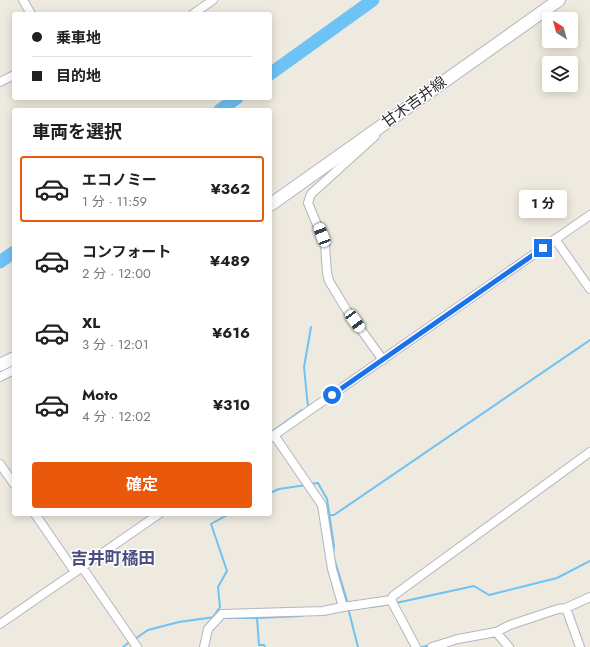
<!DOCTYPE html>
<html lang="ja">
<head>
<meta charset="utf-8">
<style>
  body { margin:0; font-family:Jost,"Noto Sans JP",sans-serif; background:#f6f6f6; color:#202124; height:100vh; display:flex; flex-direction:column; font-size:15px; white-space:nowrap }
  * { box-sizing:border-box; margin:0 }
  p { font-size:13px; color:#757577 }
  .icon { flex:none; width:22px; height:22px; fill:none; stroke:currentColor; stroke-width:2; stroke-linecap:round; stroke-linejoin:round }
  .map { position:relative; flex:1; overflow:hidden }
  .sheet { position:absolute; left:12px; top:108px; width:260px; height:408px; display:flex; flex-direction:column; background:#fff; border-radius:4px; box-shadow:0 2px 10px #0003 }
  .sheet>* { flex:none }
  .banner { position:absolute; left:12px; top:12px; width:260px; height:88px; border-radius:4px; box-shadow:0 2px 10px #0003; display:grid; align-content:center; height:88px; padding:0 20px; background:#fff }
  .needle { width:26px; rotate:324deg }
  .buttons { position:absolute; left:542px; top:12px; display:grid; gap:8px }
  .buttons a { display:grid; place-items:center; width:36px; height:36px; border-radius:4px; background:#fff; box-shadow:0 2px 10px #0003; font-size:20px }
  .end { position:absolute; width:18px; height:18px; margin:-9px; border:5px solid #1a73e8; background:#fff; box-shadow:0 0 0 2px #fff }
  .from { border-radius:50% }
  .bubble { position:absolute; height:28px; border-radius:4px; background:#fff; box-shadow:0 2px 10px #0003; font-size:13px; font-weight:700; line-height:28px; text-align:center }
  .car { position:absolute; width:12px; height:24px; margin:-12px -6px; border-radius:5px; box-shadow:0 0 3px 1px #0007; background:linear-gradient(#fff 24%,#345 0 40%,#fff 0 76%,#345 0 86%,#fff 0) }
  .banner b { display:flex; align-items:center; gap:14px; height:38px; font-size:15px }
  .banner b+b { border-top:1px solid #e0e0e0 }
  .banner i { width:10px; height:10px; background:#202124 }
  ul { padding:0; list-style:none }
  li { display:flex; align-items:center; gap:12px; height:66px; margin:0 8px 6px; padding:0 12px; border:2px solid transparent; border-radius:4px }
  li div { flex:1 }
  li b { display:block; font-size:15px }
  li em { font-style:normal; font-weight:700 }
  li.active { border-color:#ea580c }
  li>.icon { width:36px; height:36px; stroke-width:1.5 }
  h2 { padding:0 20px; font-size:18px; line-height:48px }
  .cta { display:flex; gap:8px; margin-top:auto; padding:8px 20px }
  .cta a { flex:1; height:46px; border-radius:4px; background:#ea580c; color:#fff; font-size:16px; font-weight:700; line-height:46px; text-align:center }
  .map>svg:first-child { display:block }
  .lines { fill:none; stroke-linecap:round; stroke-linejoin:round }
  .stream { stroke:#6ec2f6; stroke-width:2 }
  .river { stroke:#6ec2f6; stroke-width:13 }
  .street-casing { stroke:#b3b4c1; stroke-width:10 }
  .secondary-casing { stroke:#b3b4c1; stroke-width:14 }
  .street { stroke:#fff; stroke-width:8 }
  .secondary { stroke:#fff; stroke-width:12 }
  .route { stroke:#1a73e8; stroke-width:5 }
  .labels { text-anchor:middle; dominant-baseline:central; stroke-width:3; stroke-linejoin:round; paint-order:stroke }
  .street-label { font-size:15px; fill:#2d2d2d; stroke:#fff }
  .quarter-label { font-size:17px; font-weight:bold; fill:#4a4e81; stroke:#fff }
</style>
</head>
<body>
<div class="map">
<svg width="590" height="647" viewBox="0 0 590 647">
  <rect width="100%" height="100%" fill="#efeadf"/>
  <g class="lines">
    <path class="stream" d="M310,405l-2,2 -4,-40 7,-40
      M270,433l32,-23
      M310,484l8,-1 9,16 7,47 -1,8
      M270,493l9,-4 27,-4
      M330,515h4l256,-175
      M334,558l14,46
      M396,603l78,-17 15,9 68,-17 33,-17
      M372,607l19,-3
      M348,608l10,39
      M213,617l7,-10 -2,-20 9,-16 -16,-47 18,-10
      M221,618h36l45,-2
      M257,618l2,27h5l1,2
      M135,639l13,-9 31,-8 36,-5
      M123,647l8,-6
      M422,647l8,-2"/>
    <path class="river" d="M270,74l103,-74
      M220,110l17,-12
      M0,262l14,-10"/>
    <g class="street-casing">
      <path id="street" d="M23,0l8,14
        M193,14l20,-14
        M0,82l14,-7
        M375,136l-64,58 -3,9 17,41 2,29 2,8 17,28 37,51
        M555,239l35,50
        M0,377l14,-7
        M274,435l48,70 10,64 11,38
        M270,438l320,-223
        M0,464l14,20
        M35,514l40,58
        M82,567l55,80
        M391,600l2,-4 197,-144
        M391,600l25,47
        M566,608l24,-11
        M0,624l159,-110
        M496,632l14,-7 48,-16 8,-1 14,39
        M204,647l4,-18 14,-15 101,-3 20,-4 48,-7
        M432,647l26,-8 38,-7 13,15"/>
    </g>
    <g class="secondary-casing">
      <path id="secondary" d="M270,205l289,-205
        M0,365l14,-7"/>
    </g>
    <use href="#street" class="street"/>
    <use href="#secondary" class="secondary"/>
  </g>
  <g class="lines">
    <path class="route" d="M332,395l211,-147"/>
  </g>
  <g class="labels">
    <g class="street-label">
      <text transform="translate(414 102) rotate(-36)">甘木吉井線</text>
    </g>
    <g class="quarter-label">
      <text x="113" y="558">吉井町橘田</text>
    </g>
  </g>
</svg>
<div class="buttons">
<a><svg class="needle" viewBox="-14 -14 28 28"><path d="M0-13l5 13h-10z" fill="#e53935"/><path d="M0 13l5-13h-10z" fill="#757577"/></svg></a>
<a><svg class="icon" aria-label="layers" viewBox="0 0 24 24"><path d="M12 4l9 5-9 5-9-5zM3 14l9 5 9-5"/></svg></a>
</div>
<i class="end from" style="left:332px;top:395px"></i>
<i class="end" style="left:543px;top:248px"></i>
<div class="bubble" style="left:519px;top:190px;width:48px">1 分</div>
<i class="car" style="left:322px;top:235px;rotate:339deg"></i>
<i class="car" style="left:355px;top:321px;rotate:144deg"></i>
<div class="banner">
<b><i class="from"></i>乗車地</b>
<b><i></i>目的地</b>
</div>
<section class="sheet">
<h2>車両を選択</h2>
<ul>
<li class="active"><svg class="icon" aria-label="car" viewBox="0 0 24 24"><path d="M5 17H2v-5l4-1 3-4h7l3 4 3 1v5h-3M9 17h6M6 11h13"/><circle cx="7" cy="17" r="2"/><circle cx="17" cy="17" r="2"/></svg><div><b>エコノミー</b><p>1 分 · 11:59</p></div><em>¥362</em></li>
<li><svg class="icon" aria-label="car" viewBox="0 0 24 24"><path d="M5 17H2v-5l4-1 3-4h7l3 4 3 1v5h-3M9 17h6M6 11h13"/><circle cx="7" cy="17" r="2"/><circle cx="17" cy="17" r="2"/></svg><div><b>コンフォート</b><p>2 分 · 12:00</p></div><em>¥489</em></li>
<li><svg class="icon" aria-label="car" viewBox="0 0 24 24"><path d="M5 17H2v-5l4-1 3-4h7l3 4 3 1v5h-3M9 17h6M6 11h13"/><circle cx="7" cy="17" r="2"/><circle cx="17" cy="17" r="2"/></svg><div><b>XL</b><p>3 分 · 12:01</p></div><em>¥616</em></li>
<li><svg class="icon" aria-label="car" viewBox="0 0 24 24"><path d="M5 17H2v-5l4-1 3-4h7l3 4 3 1v5h-3M9 17h6M6 11h13"/><circle cx="7" cy="17" r="2"/><circle cx="17" cy="17" r="2"/></svg><div><b>Moto</b><p>4 分 · 12:02</p></div><em>¥310</em></li>
</ul>
<div class="cta"><a>確定</a></div>
</section>
</div>
</body>
</html>
